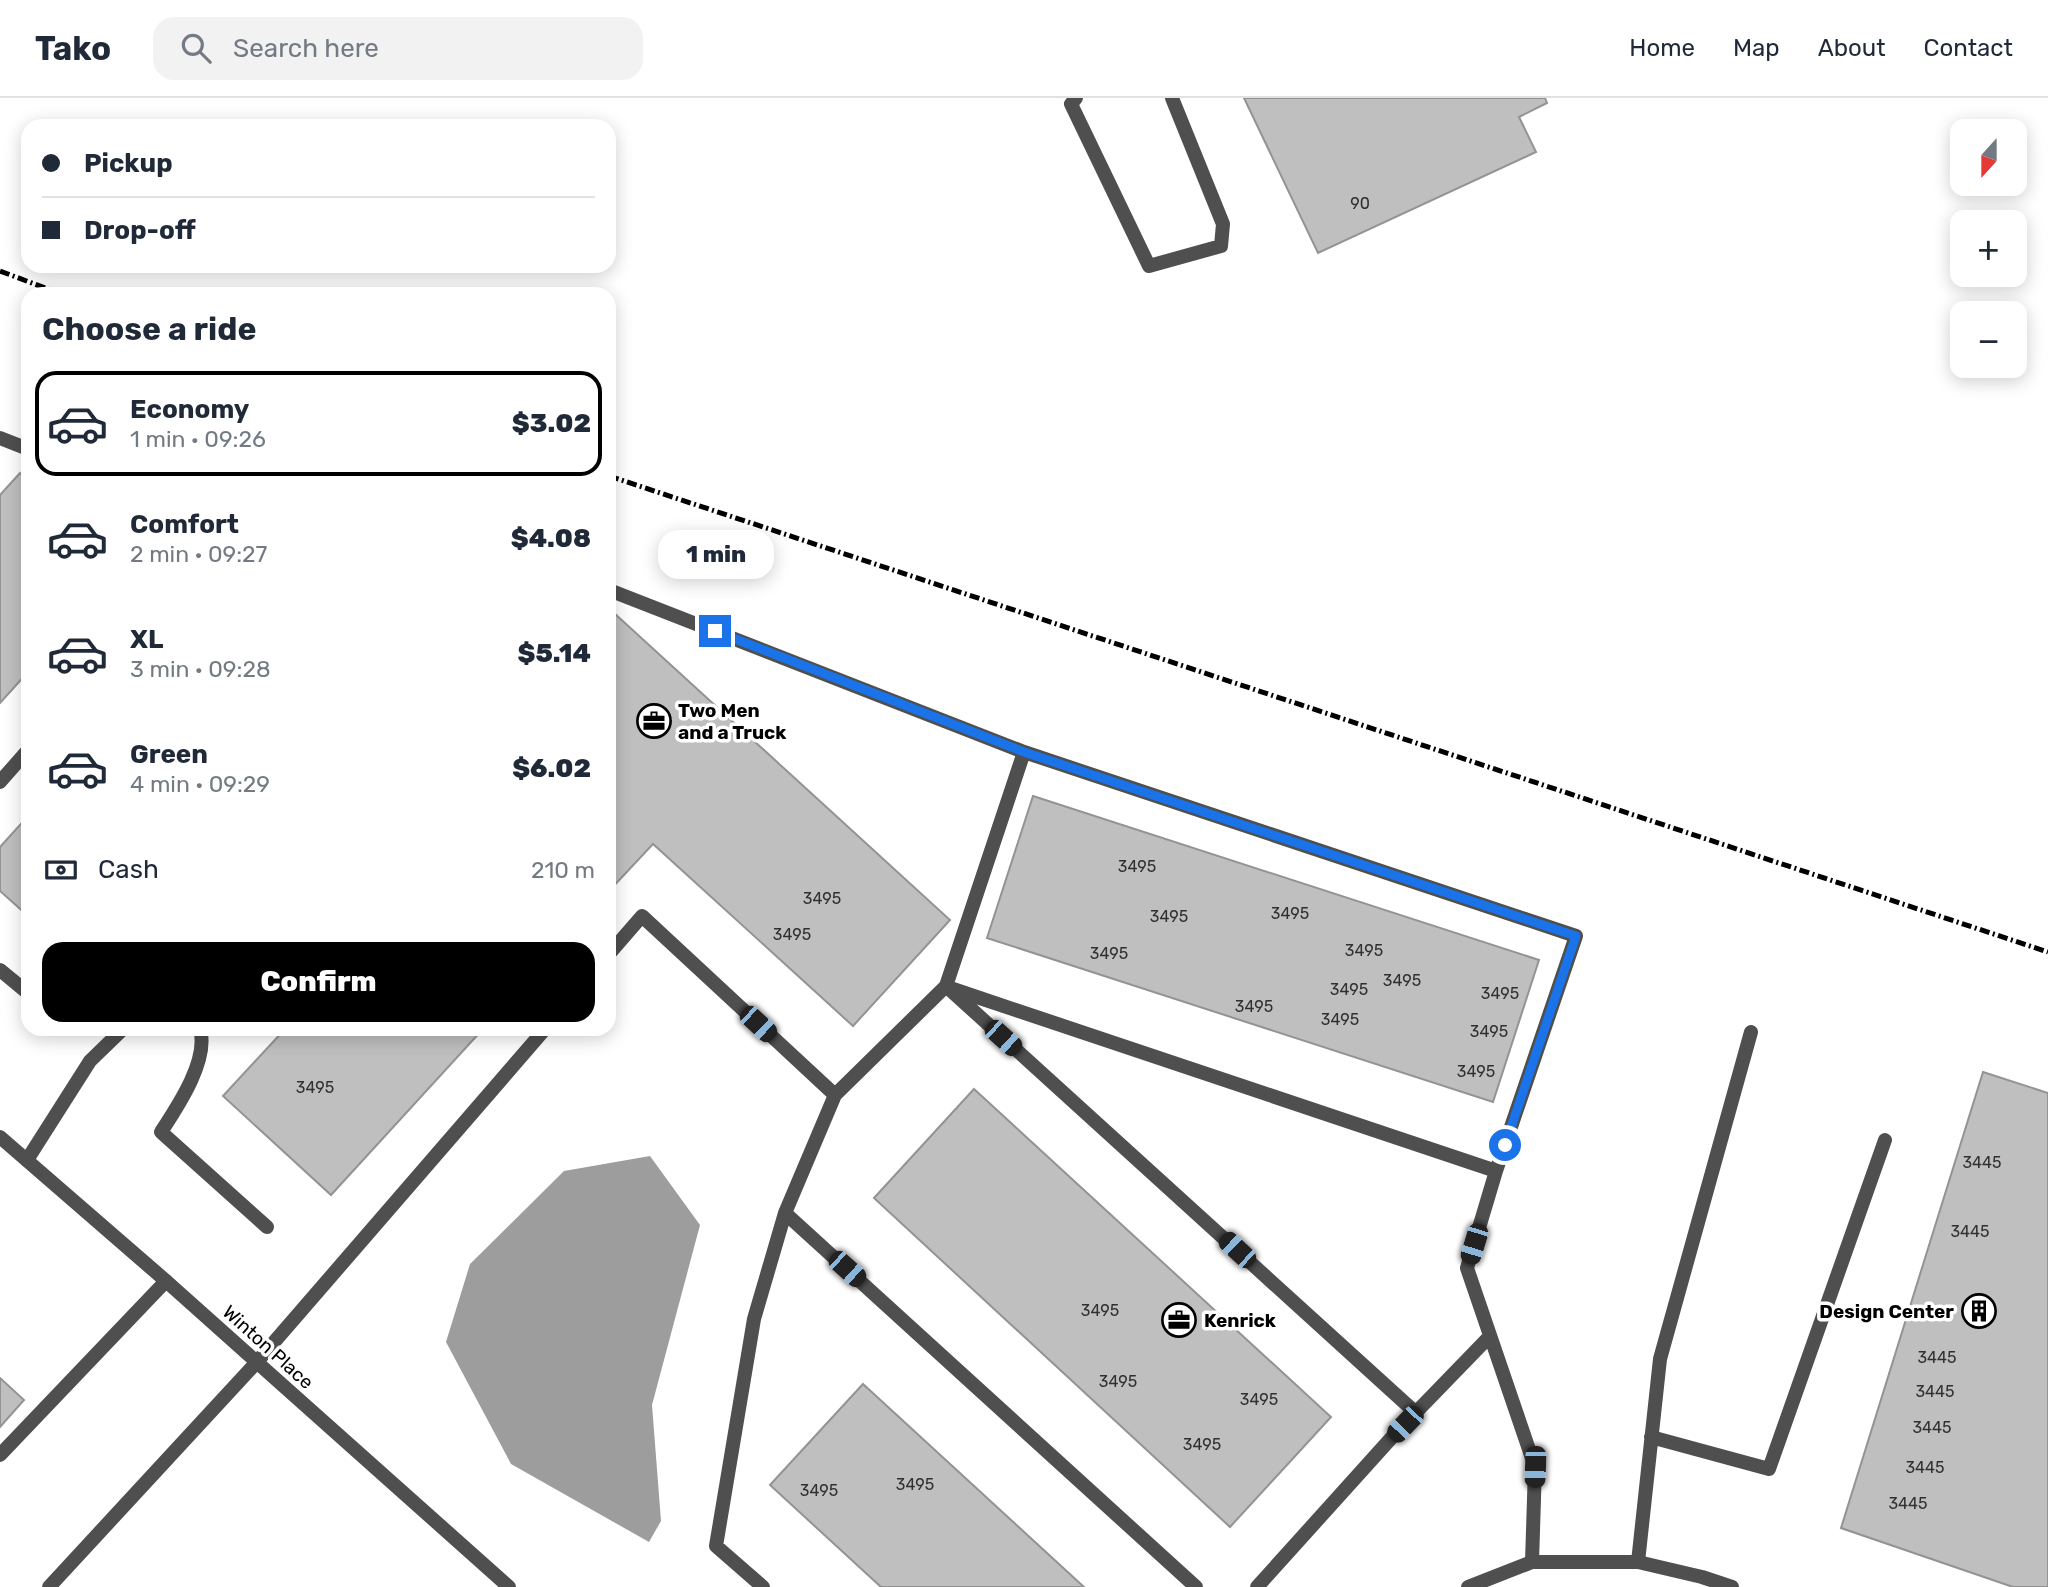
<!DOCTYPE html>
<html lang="en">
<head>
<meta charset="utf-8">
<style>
  body { margin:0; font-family:Rubik,sans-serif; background:#f2f2f3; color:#1f2937; height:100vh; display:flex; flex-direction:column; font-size:26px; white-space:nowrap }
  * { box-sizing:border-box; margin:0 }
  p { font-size:23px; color:#747a83 }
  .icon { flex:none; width:38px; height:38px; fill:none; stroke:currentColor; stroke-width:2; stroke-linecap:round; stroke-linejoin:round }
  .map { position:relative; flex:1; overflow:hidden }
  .side { position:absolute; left:21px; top:189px; width:595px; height:749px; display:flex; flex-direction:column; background:#fff; border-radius:21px; box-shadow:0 4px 18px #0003 }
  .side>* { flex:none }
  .banner { position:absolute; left:21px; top:21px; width:595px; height:154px; border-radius:21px; box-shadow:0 4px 18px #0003; display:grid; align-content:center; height:154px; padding:0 21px; background:#fff }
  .needle { width:46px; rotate:201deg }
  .tools { position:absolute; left:1950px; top:21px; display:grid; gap:14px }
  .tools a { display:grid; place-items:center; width:77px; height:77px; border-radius:14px; background:#fff; box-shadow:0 4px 18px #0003; font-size:35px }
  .end { position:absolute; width:32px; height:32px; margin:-16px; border:9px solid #1a73e8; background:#fff; box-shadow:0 0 0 4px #fff }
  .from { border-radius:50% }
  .bubble { position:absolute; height:49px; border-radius:21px; background:#fff; box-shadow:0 4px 18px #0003; font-size:23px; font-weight:800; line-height:49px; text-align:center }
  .car { position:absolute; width:21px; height:42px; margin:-21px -10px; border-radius:9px; box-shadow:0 0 5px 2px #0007; background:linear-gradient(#222 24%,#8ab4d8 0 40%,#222 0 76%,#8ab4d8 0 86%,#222 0) }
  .banner b { display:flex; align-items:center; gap:24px; height:66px; font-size:26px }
  .banner b+b { border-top:2px solid #e0e1e3 }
  .banner i { width:18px; height:18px; background:#1f2937 }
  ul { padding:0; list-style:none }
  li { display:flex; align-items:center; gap:21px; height:105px; margin:0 14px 10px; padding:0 7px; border:4px solid transparent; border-radius:21px }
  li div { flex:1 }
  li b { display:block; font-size:26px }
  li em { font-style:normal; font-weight:800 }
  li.current { border-color:#000 }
  li>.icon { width:63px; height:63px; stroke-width:1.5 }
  h2 { padding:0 21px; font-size:32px; line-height:84px }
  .pay { display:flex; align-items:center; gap:18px; height:77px; padding:0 21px; font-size:26px }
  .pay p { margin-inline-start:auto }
  .primary-button { display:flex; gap:14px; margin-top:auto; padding:14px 21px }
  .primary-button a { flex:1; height:80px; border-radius:21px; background:#000; color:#fff; font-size:28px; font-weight:800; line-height:80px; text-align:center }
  header { display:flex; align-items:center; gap:42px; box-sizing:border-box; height:98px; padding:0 35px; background:#fff; border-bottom:2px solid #e0e1e3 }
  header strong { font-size:33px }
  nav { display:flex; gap:38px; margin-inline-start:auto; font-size:24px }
  .search { width:490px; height:63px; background:#f2f2f3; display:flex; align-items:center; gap:18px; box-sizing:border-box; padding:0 24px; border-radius:21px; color:#747a83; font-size:26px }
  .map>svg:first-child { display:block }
  .water { fill:#9d9d9d }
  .building { fill:#bfbfbf; stroke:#939393; stroke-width:2 }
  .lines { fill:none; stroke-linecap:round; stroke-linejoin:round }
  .lane { stroke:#4f4f4f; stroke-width:14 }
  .street { stroke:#4f4f4f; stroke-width:14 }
  .rail { stroke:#000; stroke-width:5; stroke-dasharray:10 3.5 2 3.5; stroke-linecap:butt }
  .route { stroke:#1a73e8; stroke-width:9 }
  .labels { text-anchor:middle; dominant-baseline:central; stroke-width:7; stroke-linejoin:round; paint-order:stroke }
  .number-label { font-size:16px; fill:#303030 }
  .poi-label { font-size:19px; font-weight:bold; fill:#000; stroke:#fff; text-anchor:start }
  .street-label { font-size:19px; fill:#000; stroke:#fff }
</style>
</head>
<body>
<header>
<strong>Tako</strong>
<div class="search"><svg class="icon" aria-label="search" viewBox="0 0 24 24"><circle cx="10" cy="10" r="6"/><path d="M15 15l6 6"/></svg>Search here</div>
<nav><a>Home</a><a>Map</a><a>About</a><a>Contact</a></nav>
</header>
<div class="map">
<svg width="2048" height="1489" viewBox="0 0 2048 1489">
  <rect width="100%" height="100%" fill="#fff"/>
  <path class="water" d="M650,1058l50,69 -48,180 9,116 -12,21 -138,-78 -65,-122 24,-78 94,-93z"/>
  <path class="building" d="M1244,0h301l2,5 -28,14 17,35 -218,101z
    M20,375l8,8v191l-28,31v-208z
    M614,515l336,307 -97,106 -200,-182 -44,47v-273z
    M1033,698l506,164 -46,142 -506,-164z
    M28,718v100l-28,-25v-44z
    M285,931h198l-152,166 -108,-99z
    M1983,974l65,21v494h-35l-172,-59z
    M974,991l357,328 -101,110 -356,-329z
    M0,1280l24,22 -24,27z
    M863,1286l221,203h-203l-111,-102z"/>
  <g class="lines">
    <path class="lane" d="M1076,0l-5,6 78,162 72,-20 2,-22 -51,-126
      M0,340l28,11
      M609,492l415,162 552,184 -80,235 -29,97 68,199 -3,95
      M0,684l28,-32
      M609,856l33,-38 193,179
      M0,872l28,23
      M946,888l470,427
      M953,891l543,182
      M200,931c9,31 -22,77 -39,103l106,95
      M27,1062l63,-99 33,-32
      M785,1115l411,374
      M1651,1339l118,32 116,-329
      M0,1357l166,-174
      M1638,1464l22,-203 91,-327
      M49,1489l207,-224 289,-334
      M763,1489l-47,-41 38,-227 31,-106 50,-118 111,-109 78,-234
      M1257,1489l137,-152 96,-99"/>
    <path class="street" d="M0,1039l166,144 343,306
      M1468,1489l64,-25h106l64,15 30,10"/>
    <path class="rail" d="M0,173l61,23
      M609,378l1439,476"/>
  </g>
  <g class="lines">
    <path class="route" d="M715,533l309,121 552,184 -71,209"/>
  </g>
  <defs>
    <g id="office-ring" transform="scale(1.75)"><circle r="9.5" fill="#fff" stroke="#000" stroke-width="1.5"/><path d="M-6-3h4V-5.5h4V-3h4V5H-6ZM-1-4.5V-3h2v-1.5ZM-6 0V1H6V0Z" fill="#000"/></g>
    <g id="building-ring" transform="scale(1.75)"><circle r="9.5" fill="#fff" stroke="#000" stroke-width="1.5"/><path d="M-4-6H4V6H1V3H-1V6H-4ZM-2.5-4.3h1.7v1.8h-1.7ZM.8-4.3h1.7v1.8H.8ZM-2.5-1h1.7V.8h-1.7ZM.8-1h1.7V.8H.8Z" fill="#000"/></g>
  </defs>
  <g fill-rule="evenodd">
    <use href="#office-ring" x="654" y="623"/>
    <use href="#building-ring" x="1979" y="1213"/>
    <use href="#office-ring" x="1179" y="1222"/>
  </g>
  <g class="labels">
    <g class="number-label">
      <text x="1360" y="105">90</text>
      <text x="1137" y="768">3495</text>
      <text x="822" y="800">3495</text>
      <text x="1290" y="815">3495</text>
      <text x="1169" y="818">3495</text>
      <text x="792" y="836">3495</text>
      <text x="1364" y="852">3495</text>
      <text x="1109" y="855">3495</text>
      <text x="1402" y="882">3495</text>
      <text x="1349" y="891">3495</text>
      <text x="1500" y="895">3495</text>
      <text x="1254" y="908">3495</text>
      <text x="1340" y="921">3495</text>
      <text x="1489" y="933">3495</text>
      <text x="1476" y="973">3495</text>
      <text x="315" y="989">3495</text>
      <text x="1982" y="1064">3445</text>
      <text x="1970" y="1133">3445</text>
      <text x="1100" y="1212">3495</text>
      <text x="1937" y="1259">3445</text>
      <text x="1118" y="1283">3495</text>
      <text x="1935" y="1293">3445</text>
      <text x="1259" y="1301">3495</text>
      <text x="1932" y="1329">3445</text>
      <text x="1202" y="1346">3495</text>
      <text x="1925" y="1369">3445</text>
      <text x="915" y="1386">3495</text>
      <text x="819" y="1392">3495</text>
      <text x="1908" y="1405">3445</text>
    </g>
    <g class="poi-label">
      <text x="678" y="612">Two Men<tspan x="678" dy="22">and a Truck</tspan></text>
      <text x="1954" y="1213" text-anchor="end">Design Center</text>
      <text x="1204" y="1222">Kenrick</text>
    </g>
    <g class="street-label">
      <text transform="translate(268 1249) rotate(42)">Winton Place</text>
    </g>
  </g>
</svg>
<div class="tools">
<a><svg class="needle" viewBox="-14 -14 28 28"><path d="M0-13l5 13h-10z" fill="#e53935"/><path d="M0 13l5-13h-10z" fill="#747a83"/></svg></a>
<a>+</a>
<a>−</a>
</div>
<i class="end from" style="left:1505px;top:1047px"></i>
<i class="end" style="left:715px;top:533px"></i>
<div class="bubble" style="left:658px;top:432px;width:116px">1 min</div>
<i class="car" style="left:758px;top:926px;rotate:133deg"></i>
<i class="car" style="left:1003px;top:940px;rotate:132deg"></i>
<i class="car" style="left:1474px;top:1146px;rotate:197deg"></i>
<i class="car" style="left:1237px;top:1152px;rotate:313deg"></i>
<i class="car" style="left:847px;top:1171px;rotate:132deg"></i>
<i class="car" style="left:1405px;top:1326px;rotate:224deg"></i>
<i class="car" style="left:1535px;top:1369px;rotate:182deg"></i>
<div class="banner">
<b><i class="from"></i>Pickup</b>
<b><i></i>Drop-off</b>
</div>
<section class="side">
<h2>Choose a ride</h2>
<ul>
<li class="current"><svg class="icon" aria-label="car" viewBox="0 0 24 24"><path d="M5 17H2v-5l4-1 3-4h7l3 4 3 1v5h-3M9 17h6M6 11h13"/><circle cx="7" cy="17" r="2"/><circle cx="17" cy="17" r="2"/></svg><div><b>Economy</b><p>1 min · 09:26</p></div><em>$3.02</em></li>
<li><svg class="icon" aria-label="car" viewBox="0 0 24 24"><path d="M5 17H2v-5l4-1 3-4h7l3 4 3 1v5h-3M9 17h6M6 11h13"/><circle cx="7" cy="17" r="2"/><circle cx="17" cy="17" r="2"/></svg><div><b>Comfort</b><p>2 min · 09:27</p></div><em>$4.08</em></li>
<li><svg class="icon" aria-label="car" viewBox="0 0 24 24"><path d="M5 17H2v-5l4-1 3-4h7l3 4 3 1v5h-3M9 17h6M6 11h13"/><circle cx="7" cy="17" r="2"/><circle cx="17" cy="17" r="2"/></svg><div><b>XL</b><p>3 min · 09:28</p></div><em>$5.14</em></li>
<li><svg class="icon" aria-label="car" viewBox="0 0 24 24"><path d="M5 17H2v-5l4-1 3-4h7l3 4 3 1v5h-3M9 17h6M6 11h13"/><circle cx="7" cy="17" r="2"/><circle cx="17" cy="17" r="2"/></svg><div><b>Green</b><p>4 min · 09:29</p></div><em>$6.02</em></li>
</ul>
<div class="pay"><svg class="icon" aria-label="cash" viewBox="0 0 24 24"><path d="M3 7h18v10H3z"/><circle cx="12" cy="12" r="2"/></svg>Cash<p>210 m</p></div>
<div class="primary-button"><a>Confirm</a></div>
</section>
</div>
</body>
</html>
